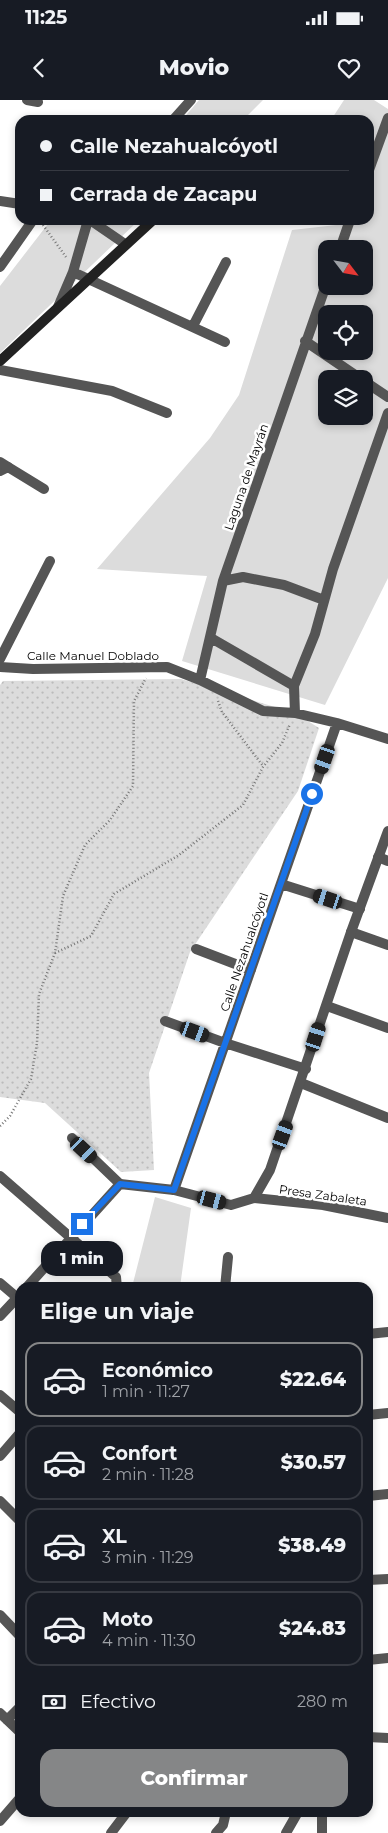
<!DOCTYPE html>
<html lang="es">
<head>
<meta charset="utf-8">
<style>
  body { margin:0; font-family:Montserrat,sans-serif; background:#242831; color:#f1f3f6; height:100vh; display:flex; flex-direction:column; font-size:19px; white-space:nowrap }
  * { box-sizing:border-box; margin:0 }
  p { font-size:16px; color:#9ea1a6 }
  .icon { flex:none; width:28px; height:28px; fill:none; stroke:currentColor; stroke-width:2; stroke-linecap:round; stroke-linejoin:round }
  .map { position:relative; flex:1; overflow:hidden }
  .drawer { position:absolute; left:15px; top:1182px; width:358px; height:535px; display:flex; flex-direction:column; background:#171b24; border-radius:15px; box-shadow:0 2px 8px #0003 }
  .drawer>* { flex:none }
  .hud { position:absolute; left:15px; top:15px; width:359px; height:110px; border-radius:15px; box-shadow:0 2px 8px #0003; display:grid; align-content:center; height:110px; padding:0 25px; background:#171b24 }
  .needle { width:32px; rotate:121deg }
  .buttons { position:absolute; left:318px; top:140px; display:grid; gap:10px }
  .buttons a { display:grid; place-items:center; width:55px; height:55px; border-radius:10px; background:#171b24; box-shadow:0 2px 8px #0003; font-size:25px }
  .end { position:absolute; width:22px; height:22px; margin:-11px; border:6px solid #1a73e8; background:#fff; box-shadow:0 0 0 2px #fff }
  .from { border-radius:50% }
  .bubble { position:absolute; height:35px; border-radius:15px; background:#171b24; box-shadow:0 2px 8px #0003; font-size:16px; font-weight:800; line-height:35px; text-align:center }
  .car { position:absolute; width:15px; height:30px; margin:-15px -8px; border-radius:6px; box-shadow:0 0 4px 1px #0007; background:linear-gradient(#222 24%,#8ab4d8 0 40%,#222 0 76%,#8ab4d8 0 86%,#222 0) }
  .hud b { display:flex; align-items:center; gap:18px; height:48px; font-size:19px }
  .hud b+b { border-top:1px solid #363941 }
  .hud i { width:12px; height:12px; background:#f1f3f6 }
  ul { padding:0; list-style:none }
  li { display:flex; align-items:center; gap:15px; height:75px; margin:0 10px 8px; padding:0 15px; border:2px solid #363941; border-radius:15px }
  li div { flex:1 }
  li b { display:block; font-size:19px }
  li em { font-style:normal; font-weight:800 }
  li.current { border-color:#858687 }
  li>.icon { width:45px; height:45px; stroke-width:1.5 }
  h2 { padding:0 25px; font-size:22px; line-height:60px }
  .pay { display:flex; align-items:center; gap:12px; height:55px; padding:0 25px; font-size:19px }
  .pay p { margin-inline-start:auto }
  .button { display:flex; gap:10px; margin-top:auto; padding:10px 25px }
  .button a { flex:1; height:58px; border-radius:15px; background:#858687; color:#fff; font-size:20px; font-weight:800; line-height:58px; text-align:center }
  .status { display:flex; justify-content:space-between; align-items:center; height:35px; padding:0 25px; background:#171b24; direction:ltr }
  .status svg { height:14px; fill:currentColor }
  header { display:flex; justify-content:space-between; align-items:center; height:65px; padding:0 25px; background:#171b24; font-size:22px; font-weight:800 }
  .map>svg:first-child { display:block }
  .grass { fill:url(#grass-dots) }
  .green { fill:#dcdcdc; fill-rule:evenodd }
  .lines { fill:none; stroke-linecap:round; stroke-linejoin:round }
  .path { stroke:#777; stroke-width:2.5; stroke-dasharray:1 2.5; stroke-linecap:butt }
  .minor { stroke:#555; stroke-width:10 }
  .tertiary { stroke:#555; stroke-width:10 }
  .secondary { stroke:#222; stroke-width:10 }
  .route { stroke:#1a73e8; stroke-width:6 }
  .labels { text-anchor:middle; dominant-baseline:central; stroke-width:5; stroke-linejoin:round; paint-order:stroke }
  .street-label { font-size:12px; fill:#000; stroke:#fff }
</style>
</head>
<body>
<div class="status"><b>11:25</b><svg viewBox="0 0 49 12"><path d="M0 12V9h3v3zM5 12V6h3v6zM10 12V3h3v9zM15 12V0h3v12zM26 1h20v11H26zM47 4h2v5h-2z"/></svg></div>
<header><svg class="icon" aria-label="back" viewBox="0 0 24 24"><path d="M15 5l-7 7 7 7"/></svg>Movio<svg class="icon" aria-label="heart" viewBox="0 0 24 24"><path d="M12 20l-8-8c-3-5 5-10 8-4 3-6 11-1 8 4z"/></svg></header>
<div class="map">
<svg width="388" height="1733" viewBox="0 0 388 1733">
  <defs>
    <pattern id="grass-dots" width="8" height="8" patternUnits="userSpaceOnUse" patternTransform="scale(1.25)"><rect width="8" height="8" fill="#dcdcdc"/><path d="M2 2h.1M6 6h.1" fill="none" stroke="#bbb" stroke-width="1.8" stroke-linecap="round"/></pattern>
  </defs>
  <rect width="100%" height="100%" fill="#fff"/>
  <path class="grass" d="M181,579l114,34 24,15 -21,63 -108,161 -41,121 5,97 -33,2 -76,-69 -45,-6v-412l3,-4z"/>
  <path class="green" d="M199,0h64l-20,20h-61z
    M344,0h30l14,9v469l-63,127 -143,-44 25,-85 -110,-7 113,-131 29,-43 53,-165 53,-6 2,-4h22v-38l3,-6 -3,-2v-54h-38zM326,149h38v37h-38zM326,214h38v37h-38zM326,279h38v37h-38z
    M51,120h15l24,6 6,-6h43l-139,133v-67z
    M155,1097l36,11 -11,79h-48z"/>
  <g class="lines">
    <path class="path" d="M43,125l23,32
      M218,601l4,11 41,54
      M55,853l36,-17 23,-42 65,-39 64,-50 20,-38 19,-24 8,-19
      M0,1026l10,-10 21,-37 6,-36 2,-49 16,-41 8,-57 22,-51 25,-25 23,-34 1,-85 12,-23"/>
    <path class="minor" d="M27,0l11,2
      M173,20l18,-20
      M369,70l19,-52
      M0,101l20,3
      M90,120l35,24
      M340,149l10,-29
      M0,167l33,-47
      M73,172l152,70
      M58,207l15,-35 15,-52
      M193,226l33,-64
      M305,241l56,38
      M0,270l112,21 55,22
      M364,281l24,16
      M0,371l8,-4 36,22
      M223,481l20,-4 41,8 40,15
      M211,538l83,48
      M0,559l50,-98
      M0,567l33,2 134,-2 33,13 63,31 32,2 42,10 51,16
      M200,580l23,-99 103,-296
      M295,613l-1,-27 21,-52 18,-65 55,-156
      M378,757l10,4
      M281,784l79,25
      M351,832l37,13
      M196,849l55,21
      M327,906l61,22
      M165,921l60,22 81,26
      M301,983l87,35
      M72,1038l48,46
      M0,1076l116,101 1,11
      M174,1090l163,-467
      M254,1098l69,7 65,13
      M225,1188l3,-31
      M0,1216l17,-18
      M368,1234l20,-2
      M0,1295l20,17
      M368,1315l20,-2
      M368,1396l20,-2
      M0,1401l20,20
      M368,1480l20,-1
      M0,1515l20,21
      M368,1560l20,-2
      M0,1613l20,19
      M7,1620l13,-13
      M0,1721l20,-23
      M111,1733l16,-21
      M216,1733l7,-8 3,-13
      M322,1733v-21"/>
    <path class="tertiary" d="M0,362l8,5
      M0,1183l20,17
      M26,1188l94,-104 54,6 57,15 23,-7 16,-28 81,-238 37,-101
      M0,1356l20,-23
      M368,1637l20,1
      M286,1733l12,-21"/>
    <path class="secondary" d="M0,261l153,-141"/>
  </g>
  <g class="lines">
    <path class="route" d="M82,1124l38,-40 54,6 138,-396"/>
  </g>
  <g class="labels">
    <g class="street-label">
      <text transform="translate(246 377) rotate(-71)">Laguna de Mayrán</text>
      <text x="93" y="555">Calle Manuel Doblado</text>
      <text transform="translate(244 852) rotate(-71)">Calle Nezahualcóyotl</text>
      <text transform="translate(323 1095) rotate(8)">Presa Zabaleta</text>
    </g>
  </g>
</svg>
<div class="buttons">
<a><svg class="needle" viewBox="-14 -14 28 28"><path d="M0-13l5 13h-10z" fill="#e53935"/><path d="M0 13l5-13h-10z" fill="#9ea1a6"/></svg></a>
<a><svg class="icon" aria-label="locate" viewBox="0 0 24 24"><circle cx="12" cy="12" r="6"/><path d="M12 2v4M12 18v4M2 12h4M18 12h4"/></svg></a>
<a><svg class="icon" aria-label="layers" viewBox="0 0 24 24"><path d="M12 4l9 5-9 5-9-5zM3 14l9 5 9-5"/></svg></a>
</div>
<i class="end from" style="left:312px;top:694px"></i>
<i class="end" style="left:82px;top:1124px"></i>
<div class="bubble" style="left:41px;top:1141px;width:82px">1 min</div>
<i class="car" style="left:325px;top:659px;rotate:199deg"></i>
<i class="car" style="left:328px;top:799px;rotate:288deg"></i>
<i class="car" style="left:195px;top:932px;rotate:110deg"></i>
<i class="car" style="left:316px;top:937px;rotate:18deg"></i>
<i class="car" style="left:283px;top:1035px;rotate:20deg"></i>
<i class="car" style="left:84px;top:1050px;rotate:133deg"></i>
<i class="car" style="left:212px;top:1100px;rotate:105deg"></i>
<div class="hud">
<b><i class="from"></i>Calle Nezahualcóyotl</b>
<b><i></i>Cerrada de Zacapu</b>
</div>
<section class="drawer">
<h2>Elige un viaje</h2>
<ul>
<li class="current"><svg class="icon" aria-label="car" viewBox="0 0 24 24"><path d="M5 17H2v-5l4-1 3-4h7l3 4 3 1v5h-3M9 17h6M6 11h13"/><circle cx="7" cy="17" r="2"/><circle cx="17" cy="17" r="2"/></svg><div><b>Económico</b><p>1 min · 11:27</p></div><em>$22.64</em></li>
<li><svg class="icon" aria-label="car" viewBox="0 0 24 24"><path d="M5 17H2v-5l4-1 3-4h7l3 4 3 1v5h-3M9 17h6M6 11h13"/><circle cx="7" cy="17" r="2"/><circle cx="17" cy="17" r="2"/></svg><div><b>Confort</b><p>2 min · 11:28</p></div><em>$30.57</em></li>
<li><svg class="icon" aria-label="car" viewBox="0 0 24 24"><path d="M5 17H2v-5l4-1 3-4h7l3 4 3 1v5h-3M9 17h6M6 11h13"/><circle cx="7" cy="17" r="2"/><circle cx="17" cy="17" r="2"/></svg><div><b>XL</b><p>3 min · 11:29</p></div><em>$38.49</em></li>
<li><svg class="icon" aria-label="car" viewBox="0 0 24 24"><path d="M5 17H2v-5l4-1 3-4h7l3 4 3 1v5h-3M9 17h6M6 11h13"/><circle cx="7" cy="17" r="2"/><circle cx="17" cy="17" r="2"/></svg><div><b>Moto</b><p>4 min · 11:30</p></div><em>$24.83</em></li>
</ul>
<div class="pay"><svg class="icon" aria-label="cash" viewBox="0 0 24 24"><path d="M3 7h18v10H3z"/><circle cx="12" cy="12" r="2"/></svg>Efectivo<p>280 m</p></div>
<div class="button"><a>Confirmar</a></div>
</section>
</div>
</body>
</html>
